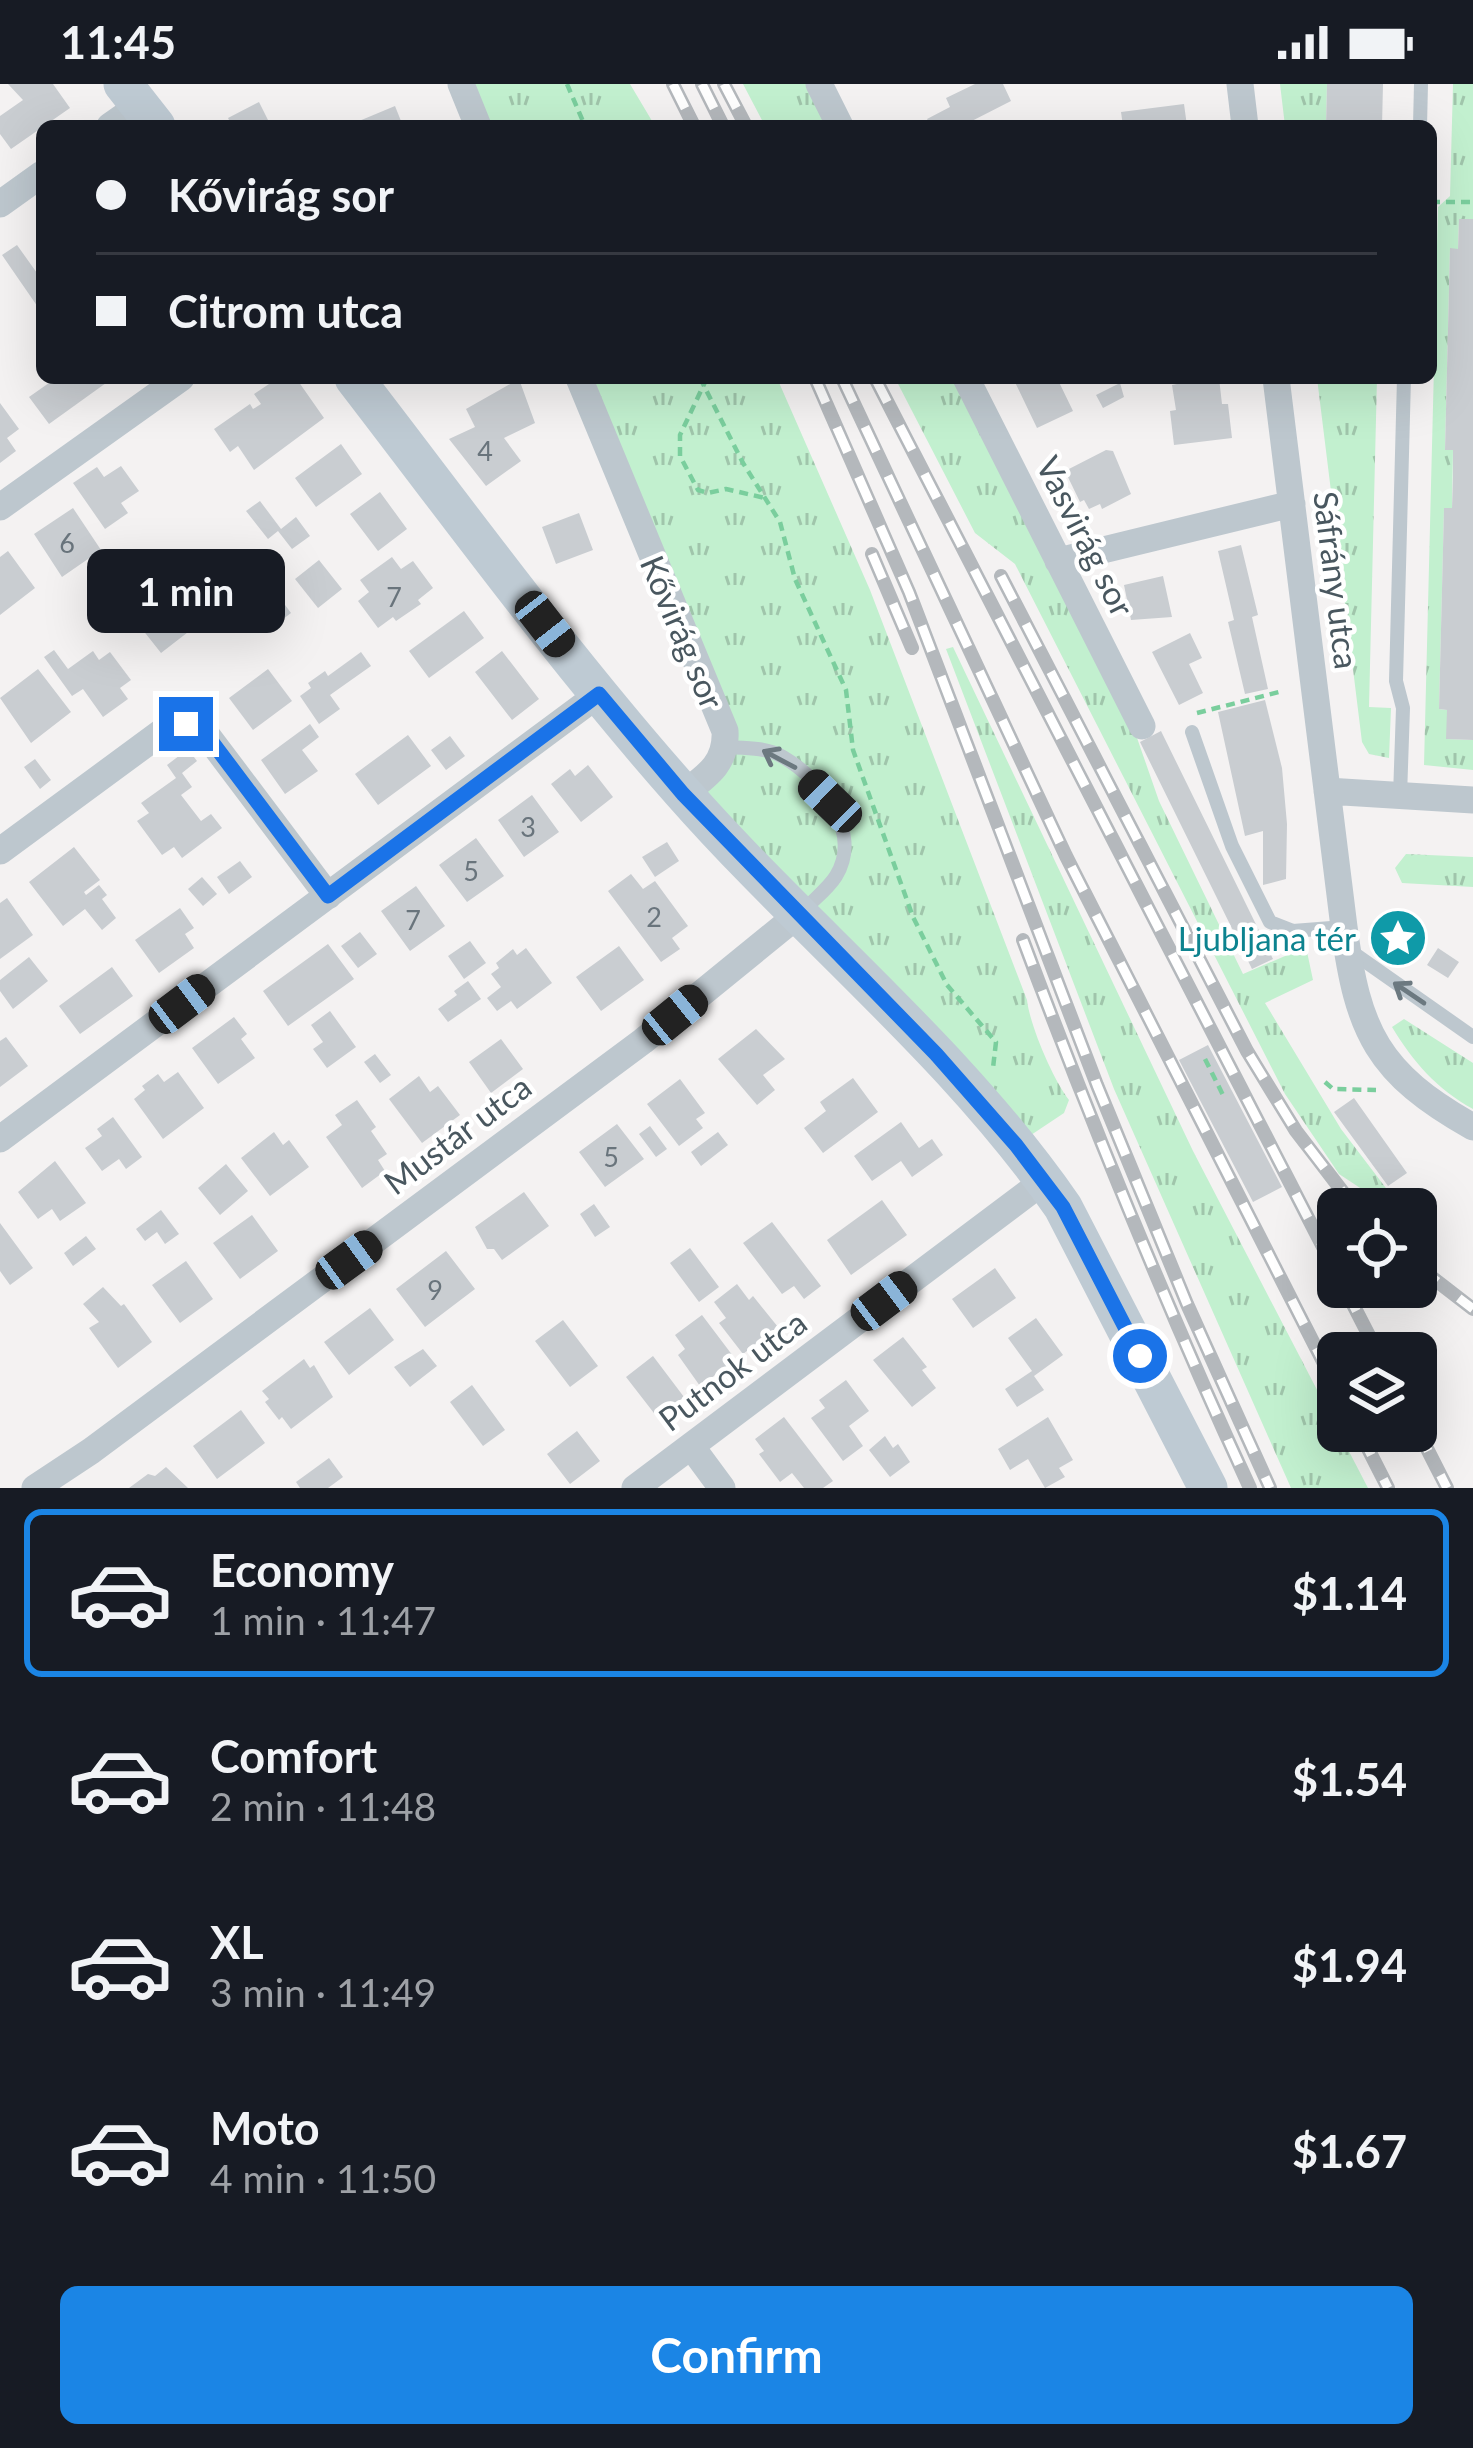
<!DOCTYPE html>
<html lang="en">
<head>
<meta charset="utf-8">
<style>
  body { margin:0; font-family:Lato,sans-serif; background:#242831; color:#f1f3f6; height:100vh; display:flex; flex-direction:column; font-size:45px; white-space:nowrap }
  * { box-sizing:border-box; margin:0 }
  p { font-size:39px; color:#9ea1a6 }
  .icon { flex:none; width:66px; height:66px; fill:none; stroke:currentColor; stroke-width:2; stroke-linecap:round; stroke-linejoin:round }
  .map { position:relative; height:1404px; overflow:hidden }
  .panel { display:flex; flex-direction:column; background:#171b24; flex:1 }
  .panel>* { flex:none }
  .banner { position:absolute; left:36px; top:36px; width:1401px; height:264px; border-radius:18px; box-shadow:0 12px 48px #0002; display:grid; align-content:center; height:264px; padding:0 60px; background:#171b24 }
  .buttons { position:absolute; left:1317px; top:1104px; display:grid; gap:24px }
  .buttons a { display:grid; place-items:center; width:120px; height:120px; border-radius:18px; background:#171b24; box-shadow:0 12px 48px #0002; font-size:60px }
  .end { position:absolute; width:54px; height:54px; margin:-27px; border:15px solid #1a73e8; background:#fff; box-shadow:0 0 0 6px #fff }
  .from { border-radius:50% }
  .bubble { position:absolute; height:84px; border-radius:18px; background:#171b24; box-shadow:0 12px 48px #0002; font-size:39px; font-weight:700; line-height:84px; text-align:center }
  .car { position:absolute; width:36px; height:72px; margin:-36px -18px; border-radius:15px; box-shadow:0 0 9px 3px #0007; background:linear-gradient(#222 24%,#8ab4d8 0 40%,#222 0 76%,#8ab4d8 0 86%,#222 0) }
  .banner b { display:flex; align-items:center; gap:42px; height:114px; font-size:45px }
  .banner b+b { border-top:3px solid #363941 }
  .banner i { width:30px; height:30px; background:#f1f3f6 }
  ul { padding:21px 0 0; list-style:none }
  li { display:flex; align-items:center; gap:36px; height:168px; margin:0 24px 18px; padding:0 36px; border:6px solid transparent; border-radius:18px }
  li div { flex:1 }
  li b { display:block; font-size:45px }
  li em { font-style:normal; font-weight:700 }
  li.active { border-color:#1b85e5 }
  li>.icon { width:108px; height:108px; stroke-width:1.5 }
  .action { display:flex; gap:24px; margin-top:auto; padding:24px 60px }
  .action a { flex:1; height:138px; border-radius:18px; background:#1b85e5; color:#fff; font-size:48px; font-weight:700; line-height:138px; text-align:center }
  .status { display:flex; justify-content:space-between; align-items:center; height:84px; padding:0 60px; background:#171b24; direction:ltr }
  .status svg { height:33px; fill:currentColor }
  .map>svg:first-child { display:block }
  .grass { fill:url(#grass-tufts) }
  .building { fill:#c9cdd1 }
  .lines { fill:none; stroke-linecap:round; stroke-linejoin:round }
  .path { stroke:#7ace9d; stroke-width:4.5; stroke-dasharray:9 6; stroke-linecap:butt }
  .lane { stroke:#bdc7ce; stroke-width:14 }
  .street { stroke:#bdc7ce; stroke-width:27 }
  .secondary { stroke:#becad3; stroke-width:39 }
  .rail-casing { stroke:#b4b8bc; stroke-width:14 }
  .rail { stroke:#fff; stroke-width:9; stroke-dasharray:27; stroke-linecap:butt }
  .oneway { stroke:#6c7980 }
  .route { stroke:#1a73e8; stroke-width:15 }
  .labels { text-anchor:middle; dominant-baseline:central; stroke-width:9; stroke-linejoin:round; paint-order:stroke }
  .number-label { font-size:27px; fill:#69747c }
  .street-label { font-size:33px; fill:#49575f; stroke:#fff }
  .culture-label { font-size:33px; fill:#0d838f; stroke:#fff; text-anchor:end }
</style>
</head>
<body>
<div class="status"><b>11:45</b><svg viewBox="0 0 49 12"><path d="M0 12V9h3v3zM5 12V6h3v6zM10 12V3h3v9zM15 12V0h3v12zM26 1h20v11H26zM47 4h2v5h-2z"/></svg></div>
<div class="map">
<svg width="1473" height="1404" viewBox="0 0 1473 1404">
  <defs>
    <pattern id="grass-tufts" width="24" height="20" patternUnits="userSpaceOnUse" patternTransform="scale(3)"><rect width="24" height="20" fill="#c2f0cf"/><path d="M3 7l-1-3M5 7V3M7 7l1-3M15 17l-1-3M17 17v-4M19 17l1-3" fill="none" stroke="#a0c5ab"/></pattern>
  </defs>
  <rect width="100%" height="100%" fill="#f4f2f2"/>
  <path class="grass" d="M461,0h169l25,42h-177z
    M743,0h76l21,42h-75z
    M1280,0h47l-1,42h-41z
    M1453,0h20v135h-14l-1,30h-8l-5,200 8,1 -1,58 -8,1 -5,200 8,1v29l26,1v30l-49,-5 14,-558 12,-11z
    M579,294h198l93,212 157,410c3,26 26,79 42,100l-5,13 -48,32 -333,-351 43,-47z
    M895,294h71l170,357 23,66 84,173 63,-27 7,33 -48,23 76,126 54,71 -3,9 -53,-35 -54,-80 -270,-530 -40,-31z
    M1317,294h60l-8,329 22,1 -2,50 -20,-4 -7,-12z
    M953,563l240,504 175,337h-77l-177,-399 -168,-440z
    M1406,770l67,3v30l-71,-4 -7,-15z
    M1404,935l69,44v46c-36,-20 -60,-47 -81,-82z"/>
  <path class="building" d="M8,0h45l17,24 -59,41 -11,-15v-18l23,-16z
    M975,0h28l8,17 -49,25h-31l-4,-7 23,-12 -4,-9z
    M1327,0h56l-1,42h-56z
    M259,18l12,24h-39l-4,-8z
    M1184,20l3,22h-64l-2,-14z
    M395,22l8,20h-56z
    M1459,135h14v521l-27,-1 1,-29 -8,-1 5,-201h8l1,-31v-27h-8l5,-202 8,1z
    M17,161l25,35v33l-40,-58z
    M56,294h46l4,5 -57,41 -20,-27z
    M278,294h18l28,40 -70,52 -16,-24 -8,6 -16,-23 36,-25 3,5 8,-5 -7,-10z
    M1013,294h44l16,33 -36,17z
    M1177,294h42l3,26h6l4,34 -58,7 -4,-34 6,-1 -4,-25 5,-1z
    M519,295l16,44 -31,15 17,23 -35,25 -37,-47 26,-12 -9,-18z
    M1120,299l4,14 -21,11 -7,-13z
    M0,319l19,26 -12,9 9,13 -16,12z
    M341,360l21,30 -46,33 -21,-29z
    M1106,366l7,1 18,43 -29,15 -2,-5 -11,5 -5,-9 -4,2 -15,-31z
    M121,382l18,25 -18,12 7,10 -23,16 -32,-46 24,-16 7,10z
    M380,408l27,37 -29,22 -28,-37z
    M260,417l21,28 15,-12 14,19 -18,13 -14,-18 -10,8 -22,-28z
    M73,424l28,42 -39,27 -28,-43z
    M579,429l14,37 -37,14 -14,-37z
    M1241,461l17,70 -6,2 16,72 -23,5 -17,-72 6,-2 -16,-69z
    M8,467l27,37 -35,27v-58z
    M392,473l9,12 12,-8 20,27 -15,12 3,4 -25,17 -3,-4 -15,11 -20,-27 11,-9 -9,-12z
    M319,476l23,29 -24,19 -23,-29z
    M262,490l29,39 -25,19 -29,-39z
    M1163,492l9,41 -41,3 -7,-35z
    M159,502l33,43 -31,24 -34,-43z
    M464,527l20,27 -55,40 -20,-27z
    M1190,549l12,25 -13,6 14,29 -24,12 -27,-53z
    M54,566l14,19 25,-18 6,9 11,-8 21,28 -11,8 8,11 -25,18 -20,-28 -11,7 -28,-39z
    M502,567l37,48 -27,21 -37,-48z
    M361,568l10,14 -41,29 10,14 -21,15 -19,-28 11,-8 -3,-5 17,-12 3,5z
    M38,585l33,43 -40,31 -31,-45z
    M268,585l24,32 -39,29 -24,-32z
    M1265,616l17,68 5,56 -1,55 -23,6v-54l-18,5 -27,-124z
    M310,640l9,13 -17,13 16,21 -33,23 -24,-34z
    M1161,647l112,228 -21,10 -112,-227z
    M408,651l23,31 -53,39 -23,-31z
    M450,652l15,20 -19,14 -15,-20z
    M188,665l9,12 -15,12 10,14 -11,8 20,26 10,-7 11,14 -40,30 -8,-11 -12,8 -25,-34 12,-8 -8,-10 35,-25 -9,-13z
    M35,675l16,21 -11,9 -16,-22z
    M588,681l25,32 -32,25 -30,-38 19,-15 5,7z
    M532,711l27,37 -35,25 -26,-37z
    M476,754l28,38 -37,26 -28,-37z
    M667,758l12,19 -24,16 -13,-20z
    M74,763l26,33 -16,12 2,3 13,-10 8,10 -5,4 14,19 -14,12 -17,-21 -22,17 -34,-44z
    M240,777l12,16 -23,17 -12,-17z
    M631,790l12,15 12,-8 33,45 -16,12 8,11 -19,13 -53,-71z
    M202,793l15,17 -14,12 -15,-17z
    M416,802l29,40 -35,25 -29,-40z
    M7,814l26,37 -33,24v-56z
    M180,824l14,20 -9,6 9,14 -35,25 -24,-33z
    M360,848l17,22 -19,14 -17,-22z
    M470,857l16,22 -22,16 -16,-23z
    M328,860l26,35 -66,47 -25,-35z
    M619,862l25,34 -43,31 -25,-34z
    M526,864l26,35 -35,26 -6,-8 -14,10 -10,-13 14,-11 -10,-13 8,-6 -3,-5 17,-14 4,6z
    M1438,864l21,14 -11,16 -21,-13z
    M29,873l19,24 -35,28 -13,-18v-11z
    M112,883l21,29 -53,38 -21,-28z
    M468,897l13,18 -33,23 -10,-13 19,-14 -3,-4z
    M330,927l26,36 -29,21 -14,-19 10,-7 -12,-17z
    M234,933l13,17 -6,5 14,19 -37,26 -26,-36z
    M756,945l29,30 -22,16 12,15 -18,15 -39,-46z
    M6,953l22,29 -28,21v-46z
    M501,955l22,30 -32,24 -22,-31z
    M1208,961l74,142 -29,15 -74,-142z
    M375,970l16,21 -11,8 -16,-21z
    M178,988l26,36 -41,31 -29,-40 11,-9 -3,-4 16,-12 6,8z
    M419,992l11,16 8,-6 22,29 -38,28 -33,-44z
    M853,994l25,34 -55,41 -19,-25 22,-17 -6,-9z
    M680,995l25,34 -9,6 7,9 -24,18 -32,-42z
    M1354,1014l53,75 -19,13 -54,-74z
    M357,1016l19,27 -5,4 16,23 -9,6 7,11 -23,17 -36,-51 16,-12 -7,-10z
    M113,1033l29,40 -16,12 -7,-10 -17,12 -17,-23 17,-12 -5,-7z
    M901,1038l18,26 13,-9 11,16 -31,22 -11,-16 -29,20 -18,-25z
    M617,1040l27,35 -39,28 -26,-35z
    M650,1042l17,23 -11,8 -17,-23z
    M274,1048l9,13 6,-5 20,27 -39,29 -29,-38z
    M718,1048l10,13 -27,21 -10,-14z
    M55,1077l31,42 -26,18 -8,-12 -14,10 -20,-27z
    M226,1080l22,27 -28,24 -22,-27z
    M524,1108l25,34 -47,34 -8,-11h-7l-12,-22z
    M882,1116l25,35 -56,40 -24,-35z
    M594,1120l16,23 -15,10 -15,-23z
    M161,1126l18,24 -14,10 -8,-12 -12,9 -9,-12z
    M252,1131l26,36 -38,28 -27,-36z
    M772,1138l49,64 -17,13 -10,-13 -12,8 -39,-51z
    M0,1139l33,45 -23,17 -10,-14z
    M86,1152l10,13 -23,17 -9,-13z
    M690,1164l29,39 -20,15 -29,-39z
    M446,1167l29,38 -50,38 -29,-38z
    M186,1177l27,38 -33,24 -28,-38z
    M995,1184l21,30 -43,30 -21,-29z
    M737,1200l12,16 4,-4 25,31 -35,27 -24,-31 7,-5 -12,-16z
    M103,1203l18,19 3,-2 28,38 -34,26 -29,-40 10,-6 -16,-18z
    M370,1224l24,32 -45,35 -25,-33z
    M702,1231l34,45 -36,26 -22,-31 7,-6 -10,-14z
    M1036,1234l27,37 -29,21 10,14 -27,17 -12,-18 27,-18 -24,-33z
    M563,1236l35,46 -28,21 -35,-46z
    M903,1253l24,30 -5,3 14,18 -24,19 -39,-47z
    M423,1265l14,17 -27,21 -16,-20z
    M653,1272l31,41 -27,20 -31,-40z
    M304,1275l6,9 4,-3 19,32 -42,32 -9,-12 -3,3 -14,-18 4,-3 -7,-8z
    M846,1296l23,31 -20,15 14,20 -20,15 -32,-43 14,-10 -6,-8z
    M472,1301l33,45 -22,16 -33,-44z
    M241,1326l24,33 -48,36 -24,-33z
    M784,1333l49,64 -10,7h-19l-12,-15 -12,9 -21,-28 5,-3 -9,-12z
    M1048,1333l25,43 -14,8 6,9 -20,11 -17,-29 -18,11 -12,-21z
    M577,1347l23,30 -30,23 -23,-30z
    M885,1352l8,12 5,-4 12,18 -20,15 -21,-27z
    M329,1374l14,19 -15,11h-28l-4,-6z
    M166,1383l22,21h-59l19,-14 7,2z"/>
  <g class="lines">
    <path class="path" d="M567,0l18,42
      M1431,118h42
      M1431,150h1
      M700,294l43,85 37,59 15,57 51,111 7,60 60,167 34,68 49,57 -3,26
      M707,294l-27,57v21l18,34 10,3 18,-4 39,9
      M1197,629l82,-21
      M1205,975l20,40
      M1325,998l8,7 43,1"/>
    <path class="lane" d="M1420,42l1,-42
      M1192,648l40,114 38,76 23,9 51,-4
      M726,663c18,1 40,0 57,10 38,22 80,75 53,119 -8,13 -23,24 -33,35
      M1400,712l3,-88 -7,-27 8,-303
      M1349,866l124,87"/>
    <path class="street" d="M461,0l17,42
      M819,0l21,42
      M1240,0l5,42
      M110,42l30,-21
      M0,120l42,-30
      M579,294l146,353c2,32 -18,45 -42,63
      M966,294l176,348
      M1276,294l68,549c14,105 33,146 129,200
      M0,423l181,-129
      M1058,477l234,-57
      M1327,707l146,9
      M0,767l166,-122 20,-5 17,6 125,166
      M0,1055l599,-445
      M691,1362l31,42
      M35,1404l56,-37 552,-410 156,-127
      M635,1404l410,-308"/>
    <path class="secondary" d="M123,0l33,42
      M354,294c107,139 211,282 328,414 124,141 274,260 381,415l145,281"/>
    <g class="rail-casing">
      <path id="rail" d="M673,0l21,42
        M702,0l21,42
        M724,0l22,42
        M815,294l94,214 188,493 90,219 83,184
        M842,294l224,478 272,535
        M875,294l463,898
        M872,470l40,94
        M1001,492l246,475 49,80 60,78
        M1023,856c69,185 144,368 227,548
        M1416,1181l57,44
        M1344,1203l34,66
        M1416,1343l31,61
        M1359,1347l29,57"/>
    </g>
    <use href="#rail" class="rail"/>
  </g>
  <defs><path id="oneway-shaft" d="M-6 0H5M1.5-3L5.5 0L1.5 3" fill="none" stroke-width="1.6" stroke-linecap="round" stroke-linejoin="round" transform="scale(3)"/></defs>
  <g class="oneway">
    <use href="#oneway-shaft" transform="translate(779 675) rotate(-152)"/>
    <use href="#oneway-shaft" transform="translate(1409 909) rotate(-146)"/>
  </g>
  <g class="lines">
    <path class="route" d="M186,640l17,6 125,166 271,-202 84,100 253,260 80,91 47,62 77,149"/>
  </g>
  <defs>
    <g id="sight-disc" transform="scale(3)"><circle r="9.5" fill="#0f9aa8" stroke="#fff"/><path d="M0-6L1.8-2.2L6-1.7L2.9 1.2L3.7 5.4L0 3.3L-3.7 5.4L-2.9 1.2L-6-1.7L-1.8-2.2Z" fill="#fff"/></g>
  </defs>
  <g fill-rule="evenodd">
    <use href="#sight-disc" x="1398" y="854"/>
  </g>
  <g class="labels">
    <g class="number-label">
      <text x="485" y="366">4</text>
      <text x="67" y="458">6</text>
      <text x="394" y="512">7</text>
      <text x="528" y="742">3</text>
      <text x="471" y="786">5</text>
      <text x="654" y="832">2</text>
      <text x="413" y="835">7</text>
      <text x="611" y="1072">5</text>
      <text x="435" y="1205">9</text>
    </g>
    <g class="street-label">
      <text transform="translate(1086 452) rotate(63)">Vasvirág sor</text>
      <text transform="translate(1337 496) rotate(83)">Sáfrány utca</text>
      <text transform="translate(683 548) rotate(67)">Kővirág sor</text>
      <text transform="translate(457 1050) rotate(-37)">Mustár utca</text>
      <text transform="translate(732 1286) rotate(-37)">Putnok utca</text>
    </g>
    <g class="culture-label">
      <text x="1356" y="854">Ljubljana tér</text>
    </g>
  </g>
</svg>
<div class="buttons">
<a><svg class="icon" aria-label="locate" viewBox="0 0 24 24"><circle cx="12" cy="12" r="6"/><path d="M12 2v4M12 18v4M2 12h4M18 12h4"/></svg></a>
<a><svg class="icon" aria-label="layers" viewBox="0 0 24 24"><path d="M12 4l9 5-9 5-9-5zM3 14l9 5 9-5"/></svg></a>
</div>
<i class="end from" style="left:1140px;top:1272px"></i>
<i class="end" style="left:186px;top:640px"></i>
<div class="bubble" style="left:87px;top:465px;width:198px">1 min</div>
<i class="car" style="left:545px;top:540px;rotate:142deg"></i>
<i class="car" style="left:830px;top:717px;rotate:314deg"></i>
<i class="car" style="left:182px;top:920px;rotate:53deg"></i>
<i class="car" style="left:675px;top:931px;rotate:51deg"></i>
<i class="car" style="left:349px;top:1176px;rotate:54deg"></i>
<i class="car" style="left:884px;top:1217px;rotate:53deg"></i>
<div class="banner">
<b><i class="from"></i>Kővirág sor</b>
<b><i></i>Citrom utca</b>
</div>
</div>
<section class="panel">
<ul>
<li class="active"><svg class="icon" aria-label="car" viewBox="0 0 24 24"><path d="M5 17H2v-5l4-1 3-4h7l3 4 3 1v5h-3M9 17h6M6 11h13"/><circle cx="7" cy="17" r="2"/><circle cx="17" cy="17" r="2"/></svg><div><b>Economy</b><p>1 min · 11:47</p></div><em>$1.14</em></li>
<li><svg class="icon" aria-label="car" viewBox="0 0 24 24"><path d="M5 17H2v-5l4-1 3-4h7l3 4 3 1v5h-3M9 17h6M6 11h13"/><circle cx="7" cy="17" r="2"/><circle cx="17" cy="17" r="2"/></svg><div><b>Comfort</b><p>2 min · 11:48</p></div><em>$1.54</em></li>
<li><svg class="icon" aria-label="car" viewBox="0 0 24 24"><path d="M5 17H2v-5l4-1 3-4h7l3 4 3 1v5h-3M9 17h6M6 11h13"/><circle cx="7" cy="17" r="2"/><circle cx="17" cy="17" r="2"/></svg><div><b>XL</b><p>3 min · 11:49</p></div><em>$1.94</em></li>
<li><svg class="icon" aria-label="car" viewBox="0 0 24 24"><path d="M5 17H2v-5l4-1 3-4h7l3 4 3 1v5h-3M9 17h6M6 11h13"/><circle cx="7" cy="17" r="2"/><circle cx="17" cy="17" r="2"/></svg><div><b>Moto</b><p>4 min · 11:50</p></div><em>$1.67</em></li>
</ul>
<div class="action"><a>Confirm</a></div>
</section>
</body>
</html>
